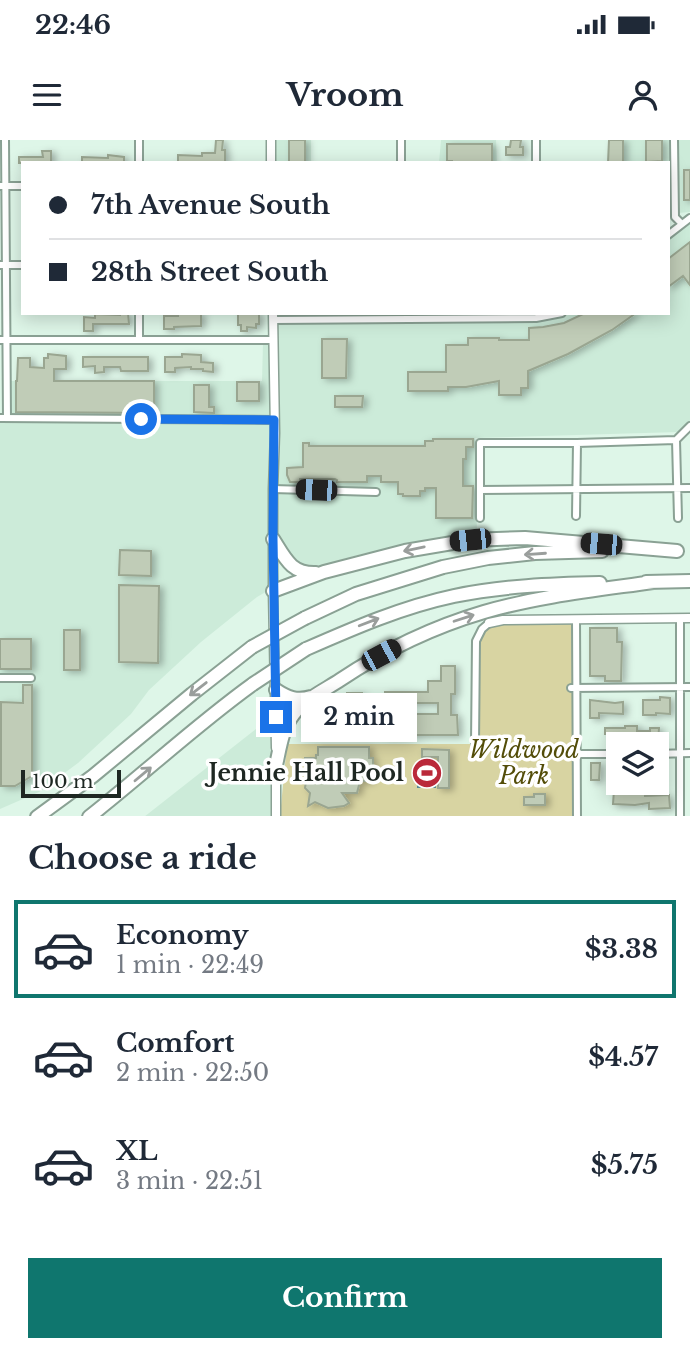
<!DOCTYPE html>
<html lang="en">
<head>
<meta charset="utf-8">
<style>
  body { margin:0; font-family:"Libre Baskerville",serif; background:#f2f2f3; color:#1f2937; height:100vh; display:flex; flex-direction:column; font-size:26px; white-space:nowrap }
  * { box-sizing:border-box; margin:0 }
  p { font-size:23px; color:#747a83 }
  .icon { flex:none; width:38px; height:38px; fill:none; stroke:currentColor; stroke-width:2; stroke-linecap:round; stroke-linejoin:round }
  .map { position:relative; height:676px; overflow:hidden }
  .details { display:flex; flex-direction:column; background:#fff; flex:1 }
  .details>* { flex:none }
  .hud { position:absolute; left:21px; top:21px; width:649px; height:154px; border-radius:0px; box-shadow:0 4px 18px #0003; display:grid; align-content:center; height:154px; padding:0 28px; background:#fff }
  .buttons { position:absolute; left:606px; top:592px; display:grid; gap:14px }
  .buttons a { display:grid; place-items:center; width:63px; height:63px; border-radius:0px; background:#fff; box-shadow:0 4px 18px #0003; font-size:35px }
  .scale { position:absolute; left:21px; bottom:18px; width:100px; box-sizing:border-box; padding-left:7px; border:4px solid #1e2722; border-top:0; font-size:19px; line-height:24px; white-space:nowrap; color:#1e2722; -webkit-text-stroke:5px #fff; paint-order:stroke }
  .end { position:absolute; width:32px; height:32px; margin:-16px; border:9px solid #1a73e8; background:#fff; box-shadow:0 0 0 4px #fff }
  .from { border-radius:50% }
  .bubble { position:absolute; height:49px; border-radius:0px; background:#fff; box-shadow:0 4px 18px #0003; font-size:23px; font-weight:700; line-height:49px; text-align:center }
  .car { position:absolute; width:21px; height:42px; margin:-21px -10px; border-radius:9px; box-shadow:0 0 5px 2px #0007; background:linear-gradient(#222 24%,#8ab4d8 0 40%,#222 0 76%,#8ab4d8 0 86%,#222 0) }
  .hud b { display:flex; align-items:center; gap:24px; height:66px; font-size:26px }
  .hud b+b { border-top:2px solid #e0e1e3 }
  .hud i { width:18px; height:18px; background:#1f2937 }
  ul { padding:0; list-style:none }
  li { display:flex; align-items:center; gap:21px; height:98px; margin:0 14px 10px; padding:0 14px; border:4px solid transparent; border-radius:0px }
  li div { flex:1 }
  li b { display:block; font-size:26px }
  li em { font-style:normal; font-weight:700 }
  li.on { border-color:#0f766e }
  li>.icon { width:63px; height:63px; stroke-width:1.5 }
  h2 { padding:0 28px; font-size:32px; line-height:84px }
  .button { display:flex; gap:14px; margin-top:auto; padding:14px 28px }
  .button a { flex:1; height:80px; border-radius:0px; background:#0f766e; color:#fff; font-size:28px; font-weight:700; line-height:80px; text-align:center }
  .status { display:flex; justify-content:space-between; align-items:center; height:49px; padding:0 35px; background:#fff; direction:ltr }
  .status svg { height:19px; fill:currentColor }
  header { display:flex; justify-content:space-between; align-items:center; height:91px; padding:0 28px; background:#fff; font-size:32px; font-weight:700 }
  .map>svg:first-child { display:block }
  .built { fill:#ccebd9 }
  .green { fill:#d8d4a2 }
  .water { fill:#6fb4c5; stroke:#578a94; stroke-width:2 }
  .building { fill:#c0ccb7; stroke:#9aa691; stroke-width:2; filter:url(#shadow) }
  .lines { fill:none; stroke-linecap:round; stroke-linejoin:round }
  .minor-casing { stroke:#8aa194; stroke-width:10 }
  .tertiary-casing { stroke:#8aa194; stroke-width:11 }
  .motorway-casing { stroke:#8aa194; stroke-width:16 }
  .minor { stroke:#fff; stroke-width:6 }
  .tertiary { stroke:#fff; stroke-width:8 }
  .motorway { stroke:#fff; stroke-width:12 }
  .motorway-bridge-casing { stroke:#8aa194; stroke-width:16; stroke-linecap:butt }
  .motorway-bridge { stroke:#fff; stroke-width:12 }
  .oneway { stroke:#9a9e9c }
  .route { stroke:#1a73e8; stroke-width:9 }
  .labels { text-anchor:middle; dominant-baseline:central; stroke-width:7; stroke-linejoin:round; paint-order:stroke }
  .park-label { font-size:23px; font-style:italic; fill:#534d09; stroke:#fff }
  .poi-label { font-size:23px; font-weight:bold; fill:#1e2722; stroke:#fff; text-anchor:end }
</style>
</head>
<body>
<div class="status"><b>22:46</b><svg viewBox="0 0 49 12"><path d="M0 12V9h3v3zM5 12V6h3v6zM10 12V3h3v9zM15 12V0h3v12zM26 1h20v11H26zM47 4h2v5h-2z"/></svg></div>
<header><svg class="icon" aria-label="menu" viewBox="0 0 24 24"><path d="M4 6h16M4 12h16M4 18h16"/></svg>Vroom<svg class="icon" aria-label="person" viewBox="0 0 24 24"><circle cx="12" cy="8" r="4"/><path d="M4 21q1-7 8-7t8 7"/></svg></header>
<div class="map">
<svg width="690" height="677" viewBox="0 0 690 677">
  <defs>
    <filter id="shadow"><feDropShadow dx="4" dy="2" stdDeviation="3.5" flood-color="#0004"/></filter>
  </defs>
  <rect width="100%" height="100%" fill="#def6e8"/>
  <path class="built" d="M274,0h37v23h-36z
    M441,0h55l1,23h-58z
    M623,0h47l1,73h-2l-1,-50h-45z
    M677,0h13v72l-12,1z
    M677,80h13v201l-11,11 -204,6 2,97 -115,19 -53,15 -10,-3 -22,-28v-45l102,3 1,-7 -103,-4v-161l257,-1 22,-4 18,-6h94l1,-73 7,-7z
    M276,173h122v2l-122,1z
    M263,203h7l1,73 -260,-2v-33h251z
    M0,282l271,2 1,9 -3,157 -12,7 -56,45 -52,48 -18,24 -53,49 -39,29 -39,17v-127h34v-8l-34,1z
    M271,586v90l-127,1 112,-88z"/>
  <path class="green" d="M576,479l1,197 -300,1 4,-11 6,-62h188l1,-103 13,-18z"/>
  <path class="water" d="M419,623h15l1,24h-17z"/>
  <path class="building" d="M216,0h7l-1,10h3v13h-47v-8l24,1v-3h13z
    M289,0h16v23h-16z
    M511,0h10l-1,7h3v8h-17v-8h4z
    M609,0h14v23h-15z
    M646,0h16v21l-16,1z
    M447,4h45v19h-40v-2h-5z
    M42,11h9v12h-32v-6h24z
    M108,15l16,2v6h-42v-6l26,1z
    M684,30h6v30h-6z
    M690,102v43l-7,-9 -15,11v-28z
    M120,173h8l1,11h-36v7h-9v-14l11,1v-4l25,1z
    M178,173h23v13l-27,1v2h-10v-13h14z
    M238,173h21v11h-3v4l-9,-1v4h-6v-6h-3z
    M585,173h51l-24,17 -44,24 -40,17v17h-7v7h-22v-14l-33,6h-18v4h-40v-19h38v-27h22v-7h31v2h30v-12l14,-1 21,-4z
    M322,199h25l-1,39h-24z
    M48,214l18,2v13h-12v12h100v32l-138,-1v-31h1l1,-23h12v9l14,1v-10h4z
    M182,214l19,1v7l12,1v9l-10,-1v-2h-12v-2l-16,1v4h-10v-15h17z
    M83,217h65v14h-27l-1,-4h-16v5l-9,1v-7l-12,1z
    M237,242h22v19h-22z
    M194,245h15v22h5v6l-20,-1z
    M335,256h28l-1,11h-27z
    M433,299h40v8h-7v12h-3v27h10l-1,32h-36v-30h-11v3h-5v5h-17v-2h-5v-12h-17v-6h-14v6h-30v-2l-2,-1h-35v3h-10l-3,-7v-7l16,-1v-24h6v3h116v-5h8z
    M120,410l31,1v25l-32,-1z
    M119,445l40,1 -1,77 -39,-1z
    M590,488h27v14h5l-1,39h-16v-5h-15z
    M64,490h16v40h-16z
    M0,499h31v30h-31z
    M441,526h14v28h-4v21h6l1,20h-73l-1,-21h54v-11h-53v-11h43v-11h13z
    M23,545h9v91l-17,10h-14v-84l22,1z
    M347,553h15v40l-15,-1z
    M660,557l10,1v16l-14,-1v2h-13v-15h17z
    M590,560l25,3 8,-1v12l-24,-1v5h-9z
    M625,586h12v5h13v-3h9l-1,15 -9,-1v-2h-40v-6h-4v-6h20z
    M318,607h51v11h4v12h-4l1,11h-10l-3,12h-15l7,10 -5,3 -16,2 -13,-6 -7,4 2,-13 -5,-5 1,-7h-1v-23h11v-3h2z
    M422,609l27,1v38h-11v-31h-16z
    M591,623h9l-1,17h-8z
    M614,650l31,1v5l24,-1 1,13 -21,1v-6l-14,2 -22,-1z
    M534,654h11v11h-21v-8h10z"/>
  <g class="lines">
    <g class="minor-casing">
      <path id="minor" d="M5,0l2,278
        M139,0v23
        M401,0v23
        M536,0v23
        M674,0l1,77 7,7
        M0,46h23
        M668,95l22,-17
        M0,125h23
        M139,173v27
        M273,180l263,-2 26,-5
        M0,200h273
        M0,278l274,2
        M676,300l2,78
        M273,349l103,3
        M480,350l210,-2
        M576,376l1,-73
        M480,378v-75h97l99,-3 14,-14
        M680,478v199
        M576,479l1,198
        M0,538h31
        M571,548l119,-1
        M475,604l1,-103 6,-12 7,-6
        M577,614h41
        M656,614l34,-1"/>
    </g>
    <g class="tertiary-casing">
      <path id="tertiary" d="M271,0v23
        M273,173l2,120 -2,56v102l3,157
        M489,483l14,-3 187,-2
        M276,677v-56"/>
    </g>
    <g class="motorway-casing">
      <path id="motorway" d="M273,399c12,19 18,35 43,34
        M646,442l44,-1
        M273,451l51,-19 81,-21 65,-11 55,-2 152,13
        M305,478l51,-24 87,-27 45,-9 47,-5 67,-2
        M306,509c48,-21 96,-42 148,-53 48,-10 97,-12 146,-13
        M276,550c12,8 21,11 35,7
        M276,625c4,-17 6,-36 17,-50 10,-15 32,-25 47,-35 45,-30 93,-53 144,-68 55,-16 113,-22 169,-30
        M37,677l56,-41 99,-82 60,-47
        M89,677c56,-44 107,-92 164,-133"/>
    </g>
    <use href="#minor" class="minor"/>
    <use href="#tertiary" class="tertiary"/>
    <use href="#motorway" class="motorway"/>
    <g class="motorway-bridge-casing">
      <path id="motorway-bridge" d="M252,507l53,-29
        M253,544l53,-35"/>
    </g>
    <use href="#motorway-bridge" class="motorway-bridge"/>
  </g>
  <defs><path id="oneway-shaft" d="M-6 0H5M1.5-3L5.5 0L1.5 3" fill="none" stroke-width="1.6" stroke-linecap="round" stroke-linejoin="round" transform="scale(1.75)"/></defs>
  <g class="oneway">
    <use href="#oneway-shaft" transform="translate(414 409) rotate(168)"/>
    <use href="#oneway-shaft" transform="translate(535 414) rotate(176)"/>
    <use href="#oneway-shaft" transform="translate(464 478) rotate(-18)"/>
    <use href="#oneway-shaft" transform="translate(369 482) rotate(-21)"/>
    <use href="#oneway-shaft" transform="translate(198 549) rotate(142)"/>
    <use href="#oneway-shaft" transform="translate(143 634) rotate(-40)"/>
  </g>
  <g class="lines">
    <path class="route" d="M141,279l133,1 -1,119 3,178"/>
  </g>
  <defs>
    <g id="stadium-disc" transform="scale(1.575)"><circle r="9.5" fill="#ba293a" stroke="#fff"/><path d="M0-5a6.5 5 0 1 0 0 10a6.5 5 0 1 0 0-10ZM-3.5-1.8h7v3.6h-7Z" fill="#fff"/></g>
  </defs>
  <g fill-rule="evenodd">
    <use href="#stadium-disc" x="427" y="633"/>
  </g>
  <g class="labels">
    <g class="park-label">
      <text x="524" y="610">Wildwood<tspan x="524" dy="26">Park</tspan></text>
    </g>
    <g class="poi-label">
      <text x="404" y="633">Jennie Hall Pool</text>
    </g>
  </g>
</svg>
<div class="buttons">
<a><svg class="icon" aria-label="layers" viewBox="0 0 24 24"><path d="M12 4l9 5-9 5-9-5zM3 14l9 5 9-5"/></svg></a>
</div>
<div class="scale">100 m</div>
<i class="end from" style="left:141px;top:279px"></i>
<i class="end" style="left:276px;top:577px"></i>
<div class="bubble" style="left:301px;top:553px;width:116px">2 min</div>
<i class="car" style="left:316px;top:350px;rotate:272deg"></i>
<i class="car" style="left:470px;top:400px;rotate:264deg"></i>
<i class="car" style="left:601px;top:404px;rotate:275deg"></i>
<i class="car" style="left:381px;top:515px;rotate:62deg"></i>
<div class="hud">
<b><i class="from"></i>7th Avenue South</b>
<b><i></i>28th Street South</b>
</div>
</div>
<section class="details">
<h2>Choose a ride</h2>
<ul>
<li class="on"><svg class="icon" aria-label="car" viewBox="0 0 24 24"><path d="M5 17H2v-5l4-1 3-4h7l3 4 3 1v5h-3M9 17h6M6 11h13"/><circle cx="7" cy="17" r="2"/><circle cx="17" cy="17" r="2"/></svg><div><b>Economy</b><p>1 min · 22:49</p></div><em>$3.38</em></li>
<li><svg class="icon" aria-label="car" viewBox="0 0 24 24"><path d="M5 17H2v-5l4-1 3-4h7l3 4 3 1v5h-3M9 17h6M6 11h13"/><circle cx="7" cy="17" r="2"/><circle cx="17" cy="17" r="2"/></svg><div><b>Comfort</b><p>2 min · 22:50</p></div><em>$4.57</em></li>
<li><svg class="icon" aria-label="car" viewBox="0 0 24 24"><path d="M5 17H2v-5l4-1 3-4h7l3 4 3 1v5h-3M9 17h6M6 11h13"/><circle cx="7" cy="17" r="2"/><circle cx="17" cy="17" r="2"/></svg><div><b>XL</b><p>3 min · 22:51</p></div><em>$5.75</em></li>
</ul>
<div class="button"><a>Confirm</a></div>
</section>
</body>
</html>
